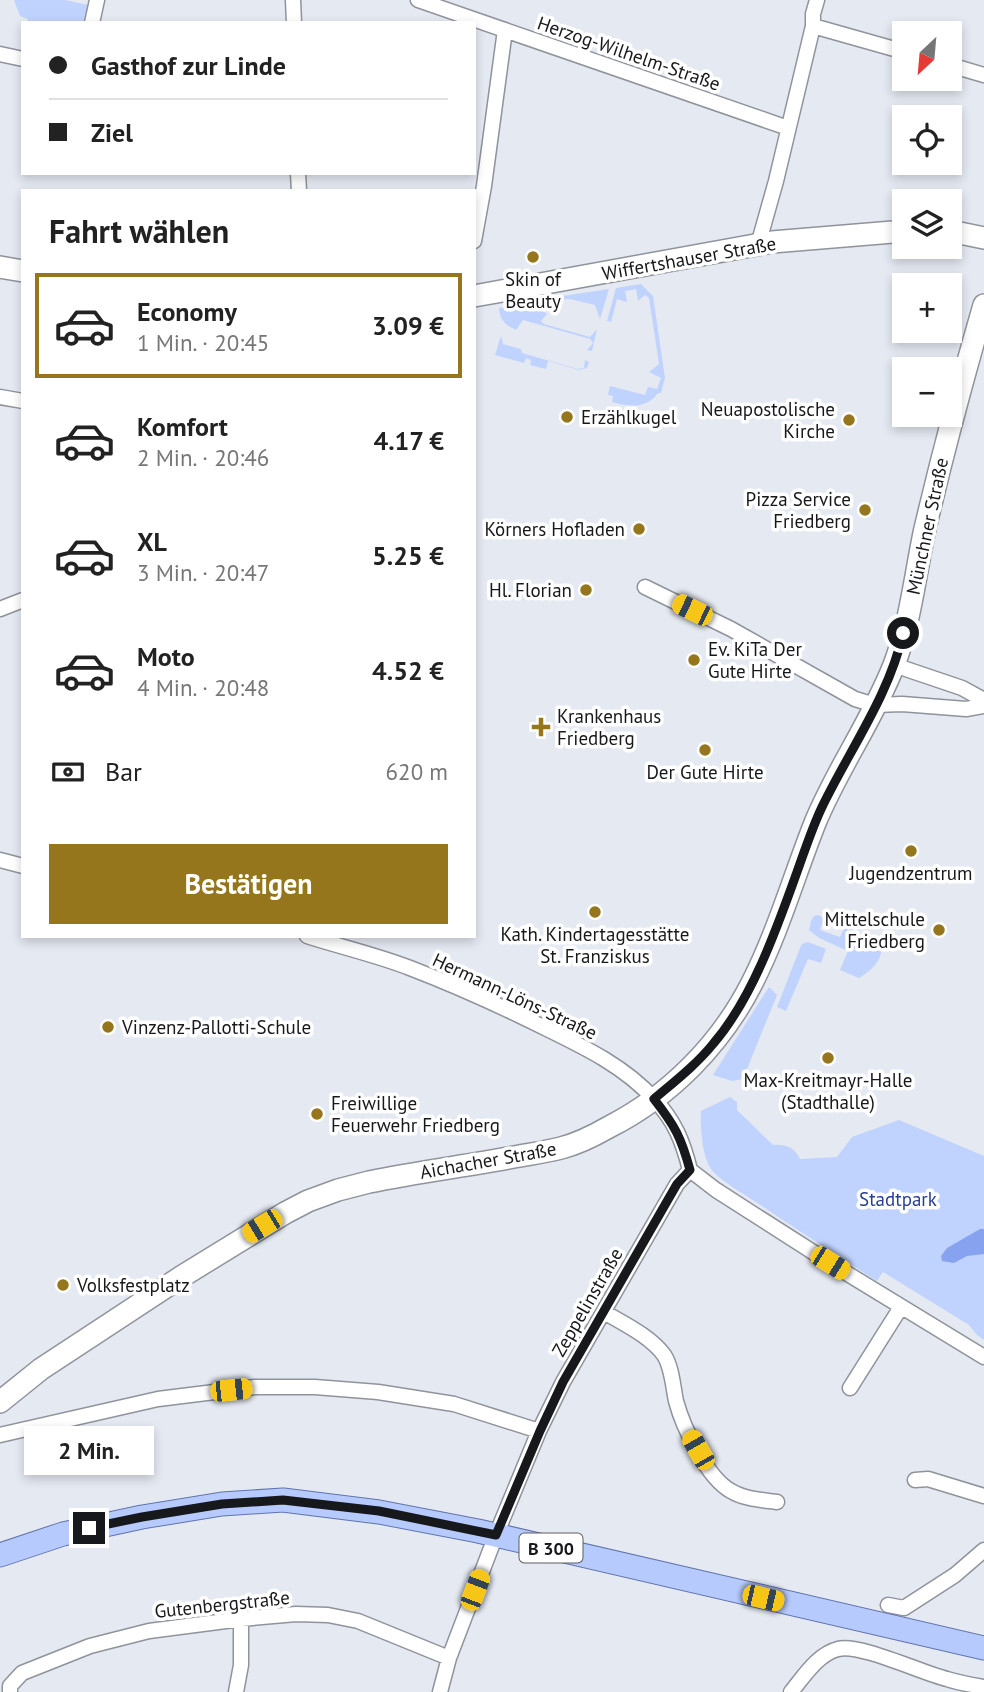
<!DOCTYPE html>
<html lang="de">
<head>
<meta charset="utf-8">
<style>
  body { margin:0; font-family:"PT Sans",sans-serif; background:#f2f2f2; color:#222; height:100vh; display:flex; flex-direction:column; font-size:26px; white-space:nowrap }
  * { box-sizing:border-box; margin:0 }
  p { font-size:23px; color:#767676 }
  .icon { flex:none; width:38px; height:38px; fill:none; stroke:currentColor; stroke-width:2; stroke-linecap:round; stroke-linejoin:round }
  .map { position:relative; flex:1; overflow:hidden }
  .panel { position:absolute; left:21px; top:189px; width:455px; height:749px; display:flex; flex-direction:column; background:#fff; border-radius:0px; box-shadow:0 4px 10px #0003 }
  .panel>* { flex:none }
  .banner { position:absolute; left:21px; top:21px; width:455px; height:154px; border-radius:0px; box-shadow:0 4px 10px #0003; display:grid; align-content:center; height:154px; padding:0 28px; background:#fff }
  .needle { width:46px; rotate:206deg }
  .tools { position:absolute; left:892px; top:21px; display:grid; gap:14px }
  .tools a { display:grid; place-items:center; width:70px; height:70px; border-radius:0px; background:#fff; box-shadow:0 4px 10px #0003; font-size:35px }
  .end { position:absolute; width:32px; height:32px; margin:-16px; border:9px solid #17181b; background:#fff; box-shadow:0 0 0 4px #fff }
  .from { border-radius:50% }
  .bubble { position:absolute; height:49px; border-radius:0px; background:#fff; box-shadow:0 4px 10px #0003; font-size:23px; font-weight:800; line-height:49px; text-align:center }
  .car { position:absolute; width:21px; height:42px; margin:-21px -10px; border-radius:9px; box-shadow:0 0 5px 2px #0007; background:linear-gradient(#f5c518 24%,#345 0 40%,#f5c518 0 76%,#345 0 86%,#f5c518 0) }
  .banner b { display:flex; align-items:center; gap:24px; height:66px; font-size:26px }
  .banner b+b { border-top:2px solid #e0e0e0 }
  .banner i { width:18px; height:18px; background:#222 }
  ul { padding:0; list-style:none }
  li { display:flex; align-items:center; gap:21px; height:105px; margin:0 14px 10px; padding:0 14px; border:4px solid transparent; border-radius:0px }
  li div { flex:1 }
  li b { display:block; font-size:26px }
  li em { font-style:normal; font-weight:800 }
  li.active { border-color:#95761d }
  li>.icon { width:63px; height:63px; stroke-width:1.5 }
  h2 { padding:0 28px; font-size:32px; line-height:84px }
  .pay { display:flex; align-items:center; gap:18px; height:77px; padding:0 28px; font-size:26px }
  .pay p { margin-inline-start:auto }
  .primary-button { display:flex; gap:14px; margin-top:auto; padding:14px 28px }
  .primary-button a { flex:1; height:80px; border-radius:0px; background:#95761d; color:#fff; font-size:28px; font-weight:800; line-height:80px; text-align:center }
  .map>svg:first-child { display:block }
  .green { fill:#c0d2fe }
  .water { fill:#87a3f0 }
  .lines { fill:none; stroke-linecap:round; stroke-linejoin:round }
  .street-casing { stroke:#8f939b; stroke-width:17 }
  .secondary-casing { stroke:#8f939b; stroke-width:24 }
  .primary-casing { stroke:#6074ad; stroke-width:25 }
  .street { stroke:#fff; stroke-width:14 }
  .secondary { stroke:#fff; stroke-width:21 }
  .primary { stroke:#b7cafd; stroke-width:23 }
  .route { stroke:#17181b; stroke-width:9 }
  .poi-dot { fill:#95761d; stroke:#fff; stroke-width:2.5 }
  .labels { text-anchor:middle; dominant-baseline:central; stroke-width:7; stroke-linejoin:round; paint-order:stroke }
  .shield { fill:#fff; stroke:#5d5d5f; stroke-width:2 }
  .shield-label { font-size:18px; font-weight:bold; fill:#17181b }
  .street-label { font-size:19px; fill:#17181b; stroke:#fff }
  .poi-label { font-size:19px; fill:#17181b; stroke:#fff; text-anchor:start }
  .park-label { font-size:19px; fill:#273e96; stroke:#fff }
</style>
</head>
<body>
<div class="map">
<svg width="984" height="1692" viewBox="0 0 984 1692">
  <rect width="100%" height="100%" fill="#e5e9f2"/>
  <path class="green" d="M14,0h51l23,5 -5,18h-56l1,-4 -8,-3z
    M641,284l12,12 12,82 -4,15h-3c-12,16 -28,14 -46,9l1,-6 -5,-1 2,-9 35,9 3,-8 9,2 4,-11 -12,-6 10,-8 -10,-66 -4,-3 -7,6 -2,-12 -11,2 2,11 -10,-3 -6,23 -4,-1 9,-33z
    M609,289l-9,30 -5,-14 -25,-6 -13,1 -4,6 -3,-2 -1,-6z
    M535,302l4,6 8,6 -6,7 3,3 46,13 7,-8 -5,22 -5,-1 6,-7 -3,-4 -67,-19 -7,10c-11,-5 -16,-10 -17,-22z
    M501,336l2,8 18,5 1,4 56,16 6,-1 1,-8 4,2 -2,6 -8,2 -31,-9 -2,8 -16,-4 1,-5 -5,-2 -2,5 -29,-8z
    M818,915l6,3 -4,12 20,7 5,-11 7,3 -4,11 28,11 5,-11c4,18 -8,30 -22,38l-19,-8 8,-19 -29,-13 -10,-8 2,-9 3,-5z
    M808,942l18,7 -5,14 -13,-4 -22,52 -9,-4 23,-59 2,-4z
    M769,987l8,8 -34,84 -11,2 -19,-6z
    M730,1097l7,5v8l36,35c13,-1 21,2 27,14l37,-2 15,-20 47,-17 85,36v184l-7,-5 -8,-10 -86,-53 -6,9c-40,-25 -79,-51 -118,-77 -13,-9 -39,-23 -48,-35 -9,-13 -11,-43 -10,-58z"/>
  <path class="water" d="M980,1229h4v25l-17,2 -13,7 -12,-2 -1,-5 6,-8z"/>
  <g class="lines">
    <g class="street-casing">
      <path id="street" d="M293,0l1,23
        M418,0l370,128
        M817,0l-4,14v12l92,26
        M92,23l5,-23
        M0,54l23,5
        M950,65l34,10
        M298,173l1,18
        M474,241l10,-55 21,-156
        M758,245l18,-64 37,-155
        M0,397l23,4
        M645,587l86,42 124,70 20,6 27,-1 64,5 18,-3
        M0,609l23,-9
        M894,665l68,23 22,12
        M0,860l23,6
        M307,936c34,11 70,19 103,32 47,18 93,39 137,61 39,19 78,38 107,70 21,22 29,43 36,71
        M690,1170l26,20 114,73 154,94
        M604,1312c20,12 46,24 60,43 8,12 9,32 12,46 7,26 31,77 55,90 13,8 31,9 46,11
        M850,1388l51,-81
        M0,1435l158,-36 97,-12h60l63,5 76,12 85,27
        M915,1480l13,-1 56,17
        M888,1605l16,3 51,-33 29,-25
        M10,1692v-6l12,-13 68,-27 59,-15 92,-12 55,-5 32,1 30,6 91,37
        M236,1692l5,-27v-46
        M440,1692l9,-34 47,-123 43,-104 24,-49 114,-198 13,-14
        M791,1692c13,-16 27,-38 47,-43 21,-6 84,24 109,30 12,4 25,6 37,8"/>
    </g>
    <g class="secondary-casing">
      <path id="secondary" d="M950,231l34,7
        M0,267l23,4
        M474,296l298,-54 133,-11
        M0,1402l41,-33 140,-92 104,-64 23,-12 30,-11 31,-8c48,-10 97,-16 145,-25 16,-3 32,-5 47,-9 16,-4 34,-13 48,-21 61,-31 112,-83 143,-144 26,-51 42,-107 63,-160 22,-54 57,-102 79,-158 16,-42 21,-88 30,-132 18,-77 38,-152 60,-228"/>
    </g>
    <g class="primary-casing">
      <path id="primary" d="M0,1555l63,-21 79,-17 80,-13 61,-4 96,12 99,19 506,117"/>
    </g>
    <use href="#street" class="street"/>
    <use href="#secondary" class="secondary"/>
    <use href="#primary" class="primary"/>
  </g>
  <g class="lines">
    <path class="route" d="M89,1528l53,-11 80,-13 61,-4 96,11 117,24 44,-104 23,-49 114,-198 13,-14c-9,-33 -15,-44 -36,-71 20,-17 42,-34 59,-55 39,-45 64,-116 84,-172 8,-22 15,-44 25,-65 27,-56 68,-113 81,-174"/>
  </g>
  <g class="poi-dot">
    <circle cx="533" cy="257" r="7"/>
    <circle cx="567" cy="417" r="7"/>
    <circle cx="849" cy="420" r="7"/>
    <circle cx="865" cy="510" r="7"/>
    <circle cx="639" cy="529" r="7"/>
    <circle cx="586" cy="590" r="7"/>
    <circle cx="694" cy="660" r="7"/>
    <path d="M537.5 716.5h7v7h7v7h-7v7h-7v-7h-7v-7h7z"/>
    <circle cx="705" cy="750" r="7"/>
    <circle cx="911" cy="851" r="7"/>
    <circle cx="595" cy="912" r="7"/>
    <circle cx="939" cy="930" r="7"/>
    <circle cx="108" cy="1027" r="7"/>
    <circle cx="828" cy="1058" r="7"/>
    <circle cx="317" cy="1114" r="7"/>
    <circle cx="63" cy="1285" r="7"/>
  </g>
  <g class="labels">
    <rect class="shield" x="519.5" y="1533.5" width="63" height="29" rx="5"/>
    <g class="shield-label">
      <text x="551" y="1548">B 300</text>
    </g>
    <g class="street-label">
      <text transform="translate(629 53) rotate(19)">Herzog-Wilhelm-Straße</text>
      <text transform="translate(689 258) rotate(-10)">Wiffertshauser Straße</text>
      <text transform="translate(927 526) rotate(-78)">Münchner Straße</text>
      <text transform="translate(515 996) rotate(25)">Hermann-Löns-Straße</text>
      <text transform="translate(488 1160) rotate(-10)">Aichacher Straße</text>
      <text transform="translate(587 1302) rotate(-60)">Zeppelinstraße</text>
      <text transform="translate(222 1604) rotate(-6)">Gutenbergstraße</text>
    </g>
    <g class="poi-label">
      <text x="533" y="279" text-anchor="middle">Skin of<tspan x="533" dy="22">Beauty</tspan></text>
      <text x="835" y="409" text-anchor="end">Neuapostolische<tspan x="835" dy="22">Kirche</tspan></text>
      <text x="581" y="417">Erzählkugel</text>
      <text x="851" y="499" text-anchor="end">Pizza Service<tspan x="851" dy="22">Friedberg</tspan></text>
      <text x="625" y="529" text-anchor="end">Körners Hofladen</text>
      <text x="572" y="590" text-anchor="end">Hl. Florian</text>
      <text x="708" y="649">Ev. KiTa Der<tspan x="708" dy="22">Gute Hirte</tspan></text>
      <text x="557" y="716">Krankenhaus<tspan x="557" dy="22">Friedberg</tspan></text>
      <text x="705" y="772" text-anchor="middle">Der Gute Hirte</text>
      <text x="911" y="873" text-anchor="middle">Jugendzentrum</text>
      <text x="925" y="919" text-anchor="end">Mittelschule<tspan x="925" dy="22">Friedberg</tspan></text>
      <text x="595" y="934" text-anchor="middle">Kath. Kindertagesstätte<tspan x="595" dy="22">St. Franziskus</tspan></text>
      <text x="122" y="1027">Vinzenz-Pallotti-Schule</text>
      <text x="828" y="1080" text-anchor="middle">Max-Kreitmayr-Halle<tspan x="828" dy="22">(Stadthalle)</tspan></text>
      <text x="331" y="1103">Freiwillige<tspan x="331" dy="22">Feuerwehr Friedberg</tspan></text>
      <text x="77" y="1285">Volksfestplatz</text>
    </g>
    <g class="park-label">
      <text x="898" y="1199">Stadtpark</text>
    </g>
  </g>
</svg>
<div class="tools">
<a><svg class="needle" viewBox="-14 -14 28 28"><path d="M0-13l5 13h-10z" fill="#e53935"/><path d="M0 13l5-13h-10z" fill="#767676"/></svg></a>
<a><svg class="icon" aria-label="locate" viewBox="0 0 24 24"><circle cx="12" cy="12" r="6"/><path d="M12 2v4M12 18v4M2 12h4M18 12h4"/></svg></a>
<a><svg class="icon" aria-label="layers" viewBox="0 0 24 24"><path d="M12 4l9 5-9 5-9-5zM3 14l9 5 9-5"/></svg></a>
<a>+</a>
<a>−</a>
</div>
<i class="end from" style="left:903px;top:633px"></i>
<i class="end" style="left:89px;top:1528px"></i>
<div class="bubble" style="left:24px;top:1426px;width:130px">2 Min.</div>
<i class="car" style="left:692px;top:610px;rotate:296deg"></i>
<i class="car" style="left:262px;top:1226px;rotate:239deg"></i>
<i class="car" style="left:830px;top:1263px;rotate:122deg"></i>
<i class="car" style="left:231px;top:1390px;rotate:84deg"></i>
<i class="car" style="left:698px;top:1450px;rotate:330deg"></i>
<i class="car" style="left:475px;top:1590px;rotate:21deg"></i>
<i class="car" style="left:763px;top:1598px;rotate:103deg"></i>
<div class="banner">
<b><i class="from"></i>Gasthof zur Linde</b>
<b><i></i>Ziel</b>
</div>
<section class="panel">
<h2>Fahrt wählen</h2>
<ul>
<li class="active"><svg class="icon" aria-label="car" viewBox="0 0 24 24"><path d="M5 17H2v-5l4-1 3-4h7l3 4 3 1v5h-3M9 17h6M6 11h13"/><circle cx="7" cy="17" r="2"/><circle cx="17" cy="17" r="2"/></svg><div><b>Economy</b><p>1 Min. · 20:45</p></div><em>3.09 €</em></li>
<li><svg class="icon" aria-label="car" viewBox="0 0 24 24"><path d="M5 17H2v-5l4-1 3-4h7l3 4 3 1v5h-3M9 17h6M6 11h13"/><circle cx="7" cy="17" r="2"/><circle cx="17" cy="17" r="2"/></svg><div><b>Komfort</b><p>2 Min. · 20:46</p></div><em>4.17 €</em></li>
<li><svg class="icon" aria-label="car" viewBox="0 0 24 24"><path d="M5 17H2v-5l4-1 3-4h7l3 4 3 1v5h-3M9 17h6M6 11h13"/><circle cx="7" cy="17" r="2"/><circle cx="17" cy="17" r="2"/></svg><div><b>XL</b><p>3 Min. · 20:47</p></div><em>5.25 €</em></li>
<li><svg class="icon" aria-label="car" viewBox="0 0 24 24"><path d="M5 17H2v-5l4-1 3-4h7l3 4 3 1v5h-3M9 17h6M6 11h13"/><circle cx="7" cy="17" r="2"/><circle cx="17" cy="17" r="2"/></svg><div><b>Moto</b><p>4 Min. · 20:48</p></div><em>4.52 €</em></li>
</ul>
<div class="pay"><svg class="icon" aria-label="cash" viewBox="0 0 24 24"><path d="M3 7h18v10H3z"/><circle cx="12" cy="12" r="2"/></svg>Bar<p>620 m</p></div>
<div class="primary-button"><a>Bestätigen</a></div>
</section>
</div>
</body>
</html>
